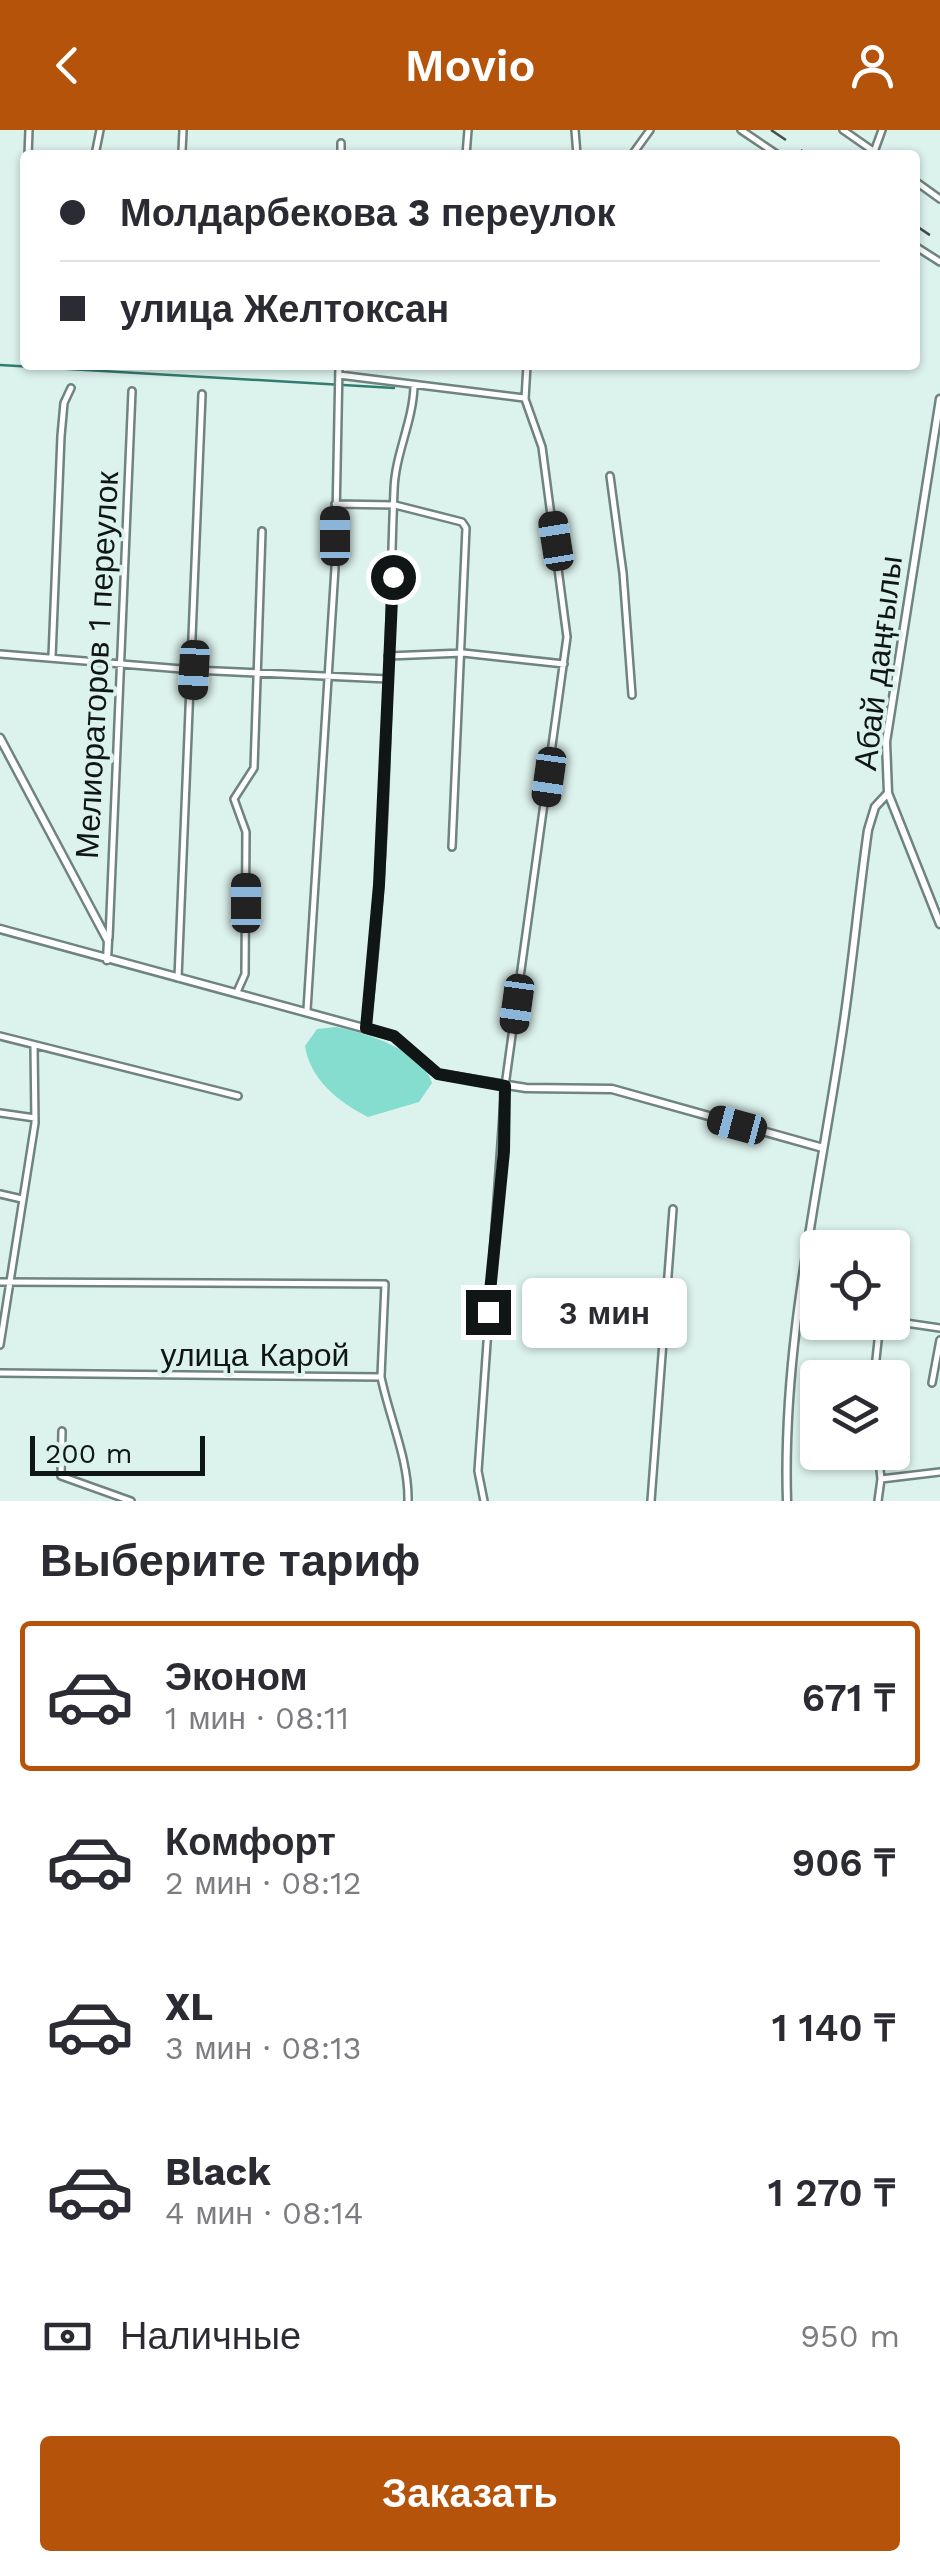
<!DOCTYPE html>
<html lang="ru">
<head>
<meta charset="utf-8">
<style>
  body { margin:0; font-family:"Work Sans",sans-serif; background:#f7f7f7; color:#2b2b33; height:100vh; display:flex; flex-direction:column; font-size:38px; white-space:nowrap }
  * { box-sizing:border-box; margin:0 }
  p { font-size:32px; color:#7c7c81 }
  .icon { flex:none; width:55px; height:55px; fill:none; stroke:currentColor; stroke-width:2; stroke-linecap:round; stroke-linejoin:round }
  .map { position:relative; height:1371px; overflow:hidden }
  .panel { display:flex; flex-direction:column; background:#fff; flex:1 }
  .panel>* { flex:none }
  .top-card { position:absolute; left:20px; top:20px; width:900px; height:220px; border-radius:10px; box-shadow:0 2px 8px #0004; display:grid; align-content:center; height:220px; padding:0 40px; background:#fff }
  .tools { position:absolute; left:800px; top:1100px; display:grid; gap:20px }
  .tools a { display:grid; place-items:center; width:110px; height:110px; border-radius:10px; background:#fff; box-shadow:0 2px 8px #0004; font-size:50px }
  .scale { position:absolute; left:30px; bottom:25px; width:175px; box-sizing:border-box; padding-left:10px; border:5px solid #0f1615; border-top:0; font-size:28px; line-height:35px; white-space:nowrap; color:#0f1615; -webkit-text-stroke:8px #dcf2ed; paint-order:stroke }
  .end { position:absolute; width:45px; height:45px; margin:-22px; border:12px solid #0f1615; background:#fff; box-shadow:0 0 0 5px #fff }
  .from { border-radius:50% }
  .bubble { position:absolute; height:70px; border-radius:10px; background:#fff; box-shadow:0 2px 8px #0004; font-size:32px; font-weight:600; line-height:70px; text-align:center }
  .car { position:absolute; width:30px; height:60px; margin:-30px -15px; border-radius:12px; box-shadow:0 0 8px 2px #0007; background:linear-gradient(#222 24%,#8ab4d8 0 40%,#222 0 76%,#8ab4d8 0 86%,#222 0) }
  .top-card b { display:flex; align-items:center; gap:35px; height:95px; font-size:38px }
  .top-card b+b { border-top:2px solid #e1e1e2 }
  .top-card i { width:25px; height:25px; background:#2b2b33 }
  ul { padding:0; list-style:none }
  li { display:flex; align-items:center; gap:30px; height:150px; margin:0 20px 15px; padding:0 20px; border:5px solid transparent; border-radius:10px }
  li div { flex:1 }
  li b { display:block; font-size:38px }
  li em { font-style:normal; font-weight:600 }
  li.current { border-color:#b45309 }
  li>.icon { width:90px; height:90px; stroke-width:1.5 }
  h2 { padding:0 40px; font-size:45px; line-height:120px }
  .pay { display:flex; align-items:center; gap:25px; height:110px; padding:0 40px; font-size:38px }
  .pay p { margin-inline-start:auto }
  .primary-button { display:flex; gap:20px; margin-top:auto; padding:20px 40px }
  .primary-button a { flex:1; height:115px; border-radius:10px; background:#b45309; color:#fff; font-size:40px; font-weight:600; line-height:115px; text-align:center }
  header { display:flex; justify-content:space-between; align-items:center; height:130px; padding:0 40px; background:#b45309; color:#fff; font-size:45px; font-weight:600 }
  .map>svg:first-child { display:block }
  .green { fill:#85ddcf }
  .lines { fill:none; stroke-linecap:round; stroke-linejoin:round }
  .stream { stroke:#337c71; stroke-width:2.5 }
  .minor-casing { stroke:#6f837f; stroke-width:10 }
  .tertiary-casing { stroke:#6f837f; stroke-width:11 }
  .minor { stroke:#fff; stroke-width:5 }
  .tertiary { stroke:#fff; stroke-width:6 }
  .rail { stroke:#434e4c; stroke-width:2.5; stroke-dasharray:18 18; stroke-linecap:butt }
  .route { stroke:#0f1615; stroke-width:12 }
  .labels { text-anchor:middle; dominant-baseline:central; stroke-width:8; stroke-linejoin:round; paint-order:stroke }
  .street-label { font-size:32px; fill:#0f1615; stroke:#dcf2ed }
</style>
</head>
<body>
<header><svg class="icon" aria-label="back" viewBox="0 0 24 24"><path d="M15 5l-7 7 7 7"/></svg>Movio<svg class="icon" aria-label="person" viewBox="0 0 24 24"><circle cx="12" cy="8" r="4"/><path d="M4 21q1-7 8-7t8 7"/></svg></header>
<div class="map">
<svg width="940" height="1371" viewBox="0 0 940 1371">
  <rect width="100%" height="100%" fill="#dcf2ed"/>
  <path class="green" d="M336,897c30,6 86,23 96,56l-13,19 -51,15c-30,-15 -58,-38 -63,-71l12,-17z"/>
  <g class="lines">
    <path class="stream" d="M0,235l394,23"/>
    <g class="minor-casing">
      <path id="minor" d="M575,0l2,25
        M741,0l37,25
        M843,0l36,25
        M341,13v12
        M182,21l1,-21
        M874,22l8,-22
        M28,25l1,-25
        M95,25l5,-25
        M466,25l2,-25
        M632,25l18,-25
        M915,51l25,18
        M915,116l25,16
        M339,245l185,23
        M610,346l13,97 9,122
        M335,374l60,1 67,17 4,6 -14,319
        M0,524l194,16 194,9
        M388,526l75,-3 101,11
        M52,527l9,-221 3,-33 7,-15
        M109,808l23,-547
        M178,848l24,-584
        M237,862l8,-18 1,-142 -12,-33 20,-31 8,-237
        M307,880l28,-442 4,-203
        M366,898c23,-178 21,-359 28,-538 1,-36 19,-68 20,-104
        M0,906l238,60
        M0,983l35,5
        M0,1064l22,5
        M0,1152l385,2 -4,92
        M892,1191l48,7
        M0,1215l35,-222 -1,-77
        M0,1243l381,4c8,40 28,83 27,124
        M874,1248l6,-56
        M932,1253l8,-43
        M62,1301l-1,45 70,25
        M878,1322l3,27
        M484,1371l-6,-30 27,-385 62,-449 -25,-190 -17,-48 2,-34
        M651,1371l22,-292
        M878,1371l3,-22 59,-7"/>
    </g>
    <g class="tertiary-casing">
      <path id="tertiary" d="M940,269l-54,343 2,51 52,131
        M0,608l108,203 -1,19
        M0,799l393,107 45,38 88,14 86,1 211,59
        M787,1371c-5,-155 31,-307 54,-460 11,-70 17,-141 27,-211l7,-23 13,-14"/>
    </g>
    <use href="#minor" class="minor"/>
    <use href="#tertiary" class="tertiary"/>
    <path class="rail" d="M771,0l37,25
      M915,95l25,17"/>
  </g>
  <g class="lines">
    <path class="route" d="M393,447l-14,308 -13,143 28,8 44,38 67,12 -1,65 -16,161"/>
  </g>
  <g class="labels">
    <g class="street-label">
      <text transform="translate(878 533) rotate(-83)">Абай даңғылы</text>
      <text transform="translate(97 535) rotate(-87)">Мелиораторов 1 переулок</text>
      <text x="255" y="1225">улица Карой</text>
    </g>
  </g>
</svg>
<div class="tools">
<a><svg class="icon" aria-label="locate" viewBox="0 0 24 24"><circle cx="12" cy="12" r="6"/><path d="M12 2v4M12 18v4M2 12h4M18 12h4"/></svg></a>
<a><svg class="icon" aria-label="layers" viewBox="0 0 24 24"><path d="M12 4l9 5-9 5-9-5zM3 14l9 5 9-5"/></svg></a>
</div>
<div class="scale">200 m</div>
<i class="end from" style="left:393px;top:447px"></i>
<i class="end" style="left:488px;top:1182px"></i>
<div class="bubble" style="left:522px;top:1148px;width:165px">3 мин</div>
<i class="car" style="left:335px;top:406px;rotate:0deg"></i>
<i class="car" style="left:556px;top:411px;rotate:351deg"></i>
<i class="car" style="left:194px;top:540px;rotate:183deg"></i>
<i class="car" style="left:549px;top:647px;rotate:188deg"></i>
<i class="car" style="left:246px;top:773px;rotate:0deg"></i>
<i class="car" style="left:517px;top:874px;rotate:188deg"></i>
<i class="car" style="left:737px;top:995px;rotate:285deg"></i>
<div class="top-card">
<b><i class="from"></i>Молдарбекова 3 переулок</b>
<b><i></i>улица Желтоксан</b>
</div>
</div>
<section class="panel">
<h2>Выберите тариф</h2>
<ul>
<li class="current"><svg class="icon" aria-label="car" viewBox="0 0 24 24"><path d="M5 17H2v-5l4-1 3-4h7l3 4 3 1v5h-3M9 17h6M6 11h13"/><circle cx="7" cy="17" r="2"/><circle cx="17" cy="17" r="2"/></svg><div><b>Эконом</b><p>1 мин · 08:11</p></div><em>671 ₸</em></li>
<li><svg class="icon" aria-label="car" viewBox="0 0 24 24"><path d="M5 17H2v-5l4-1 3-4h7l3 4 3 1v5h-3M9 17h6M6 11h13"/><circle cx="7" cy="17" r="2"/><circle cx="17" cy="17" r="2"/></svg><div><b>Комфорт</b><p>2 мин · 08:12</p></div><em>906 ₸</em></li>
<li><svg class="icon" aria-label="car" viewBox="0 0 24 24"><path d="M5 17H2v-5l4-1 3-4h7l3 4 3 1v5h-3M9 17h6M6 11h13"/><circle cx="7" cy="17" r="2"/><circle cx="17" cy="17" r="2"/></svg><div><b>XL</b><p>3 мин · 08:13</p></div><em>1 140 ₸</em></li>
<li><svg class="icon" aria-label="car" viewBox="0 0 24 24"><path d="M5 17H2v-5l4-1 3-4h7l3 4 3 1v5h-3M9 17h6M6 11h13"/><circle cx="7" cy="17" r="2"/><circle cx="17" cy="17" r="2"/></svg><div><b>Black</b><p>4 мин · 08:14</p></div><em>1 270 ₸</em></li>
</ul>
<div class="pay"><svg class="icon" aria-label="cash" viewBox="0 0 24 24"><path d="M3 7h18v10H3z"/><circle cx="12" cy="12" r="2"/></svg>Наличные<p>950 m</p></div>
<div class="primary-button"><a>Заказать</a></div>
</section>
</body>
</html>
